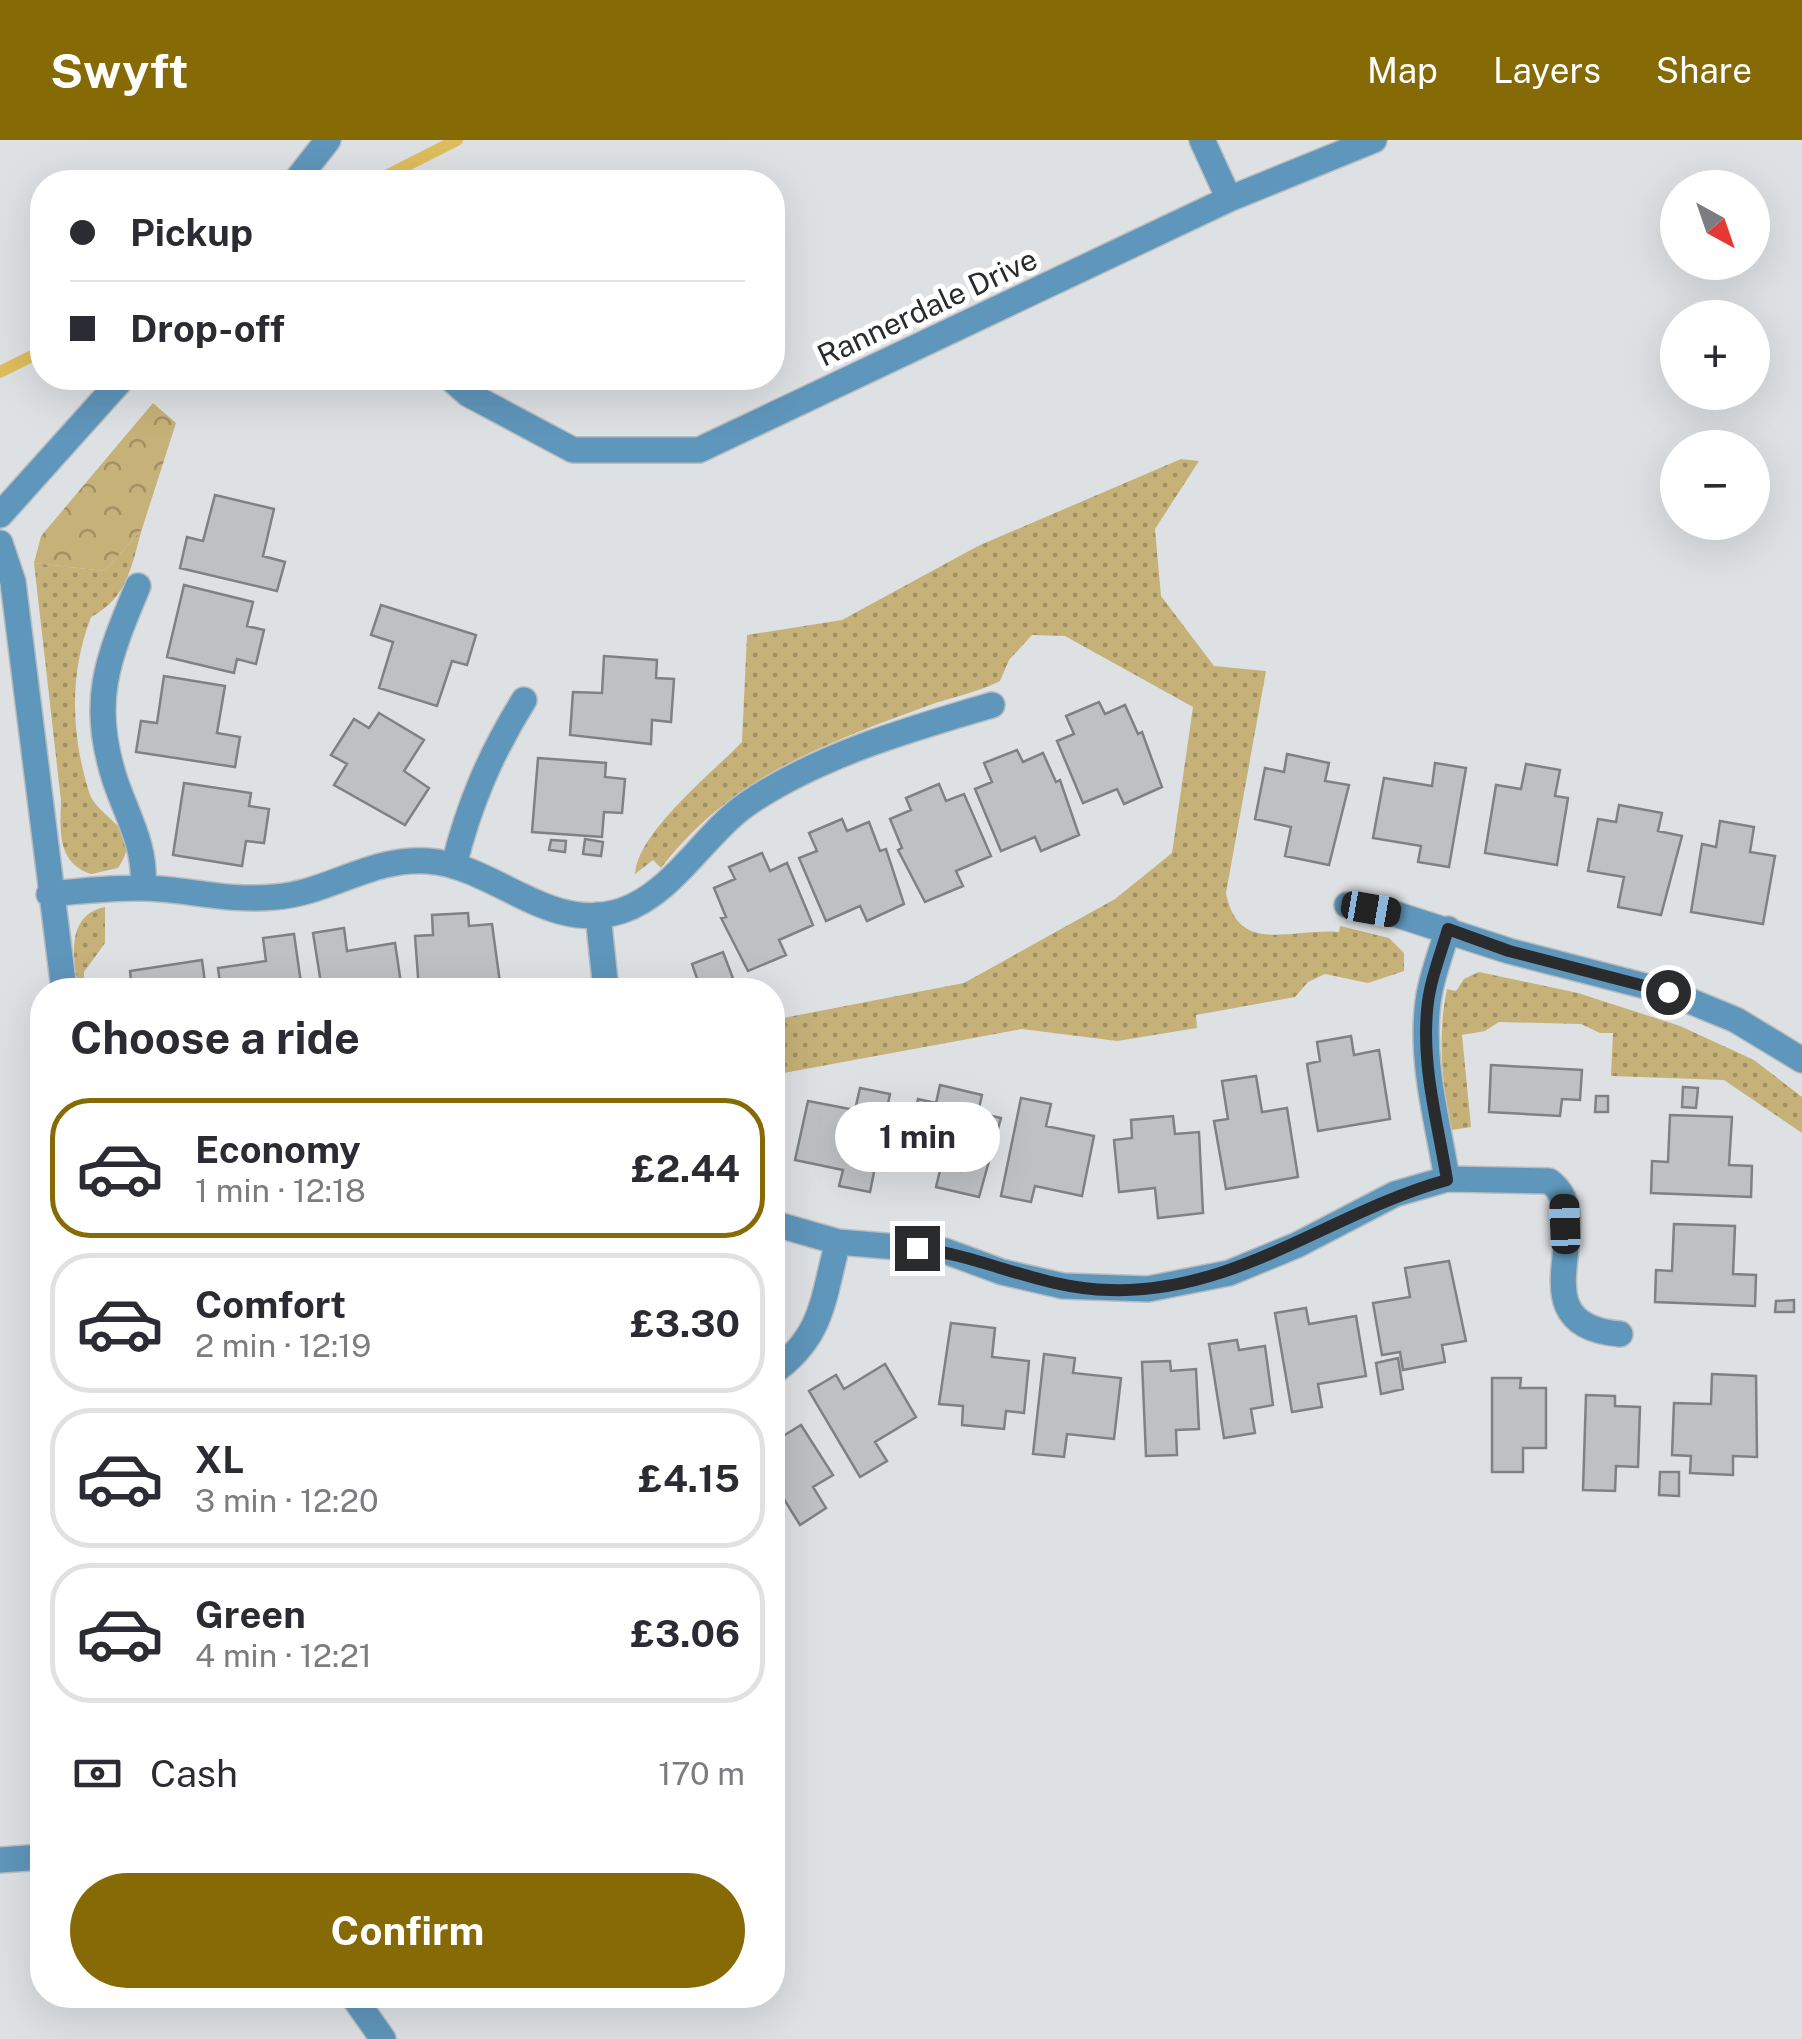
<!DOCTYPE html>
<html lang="en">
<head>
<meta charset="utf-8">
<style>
  body { margin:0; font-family:"Public Sans",sans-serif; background:#f7f7f7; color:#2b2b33; height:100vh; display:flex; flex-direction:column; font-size:38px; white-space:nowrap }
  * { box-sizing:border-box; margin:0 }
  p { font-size:32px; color:#7c7c81 }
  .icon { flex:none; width:55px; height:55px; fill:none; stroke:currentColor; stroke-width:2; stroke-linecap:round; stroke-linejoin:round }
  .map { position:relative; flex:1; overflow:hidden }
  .details { position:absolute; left:30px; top:838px; width:755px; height:1030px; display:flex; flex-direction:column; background:#fff; border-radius:40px; box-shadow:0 10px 40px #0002 }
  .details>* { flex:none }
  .banner { position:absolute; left:30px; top:30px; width:755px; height:220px; border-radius:40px; box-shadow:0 10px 40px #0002; display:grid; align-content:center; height:220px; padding:0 40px; background:#fff }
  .needle { width:65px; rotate:140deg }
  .tools { position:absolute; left:1660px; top:30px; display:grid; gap:20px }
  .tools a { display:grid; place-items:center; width:110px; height:110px; border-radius:50%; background:#fff; box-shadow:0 10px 40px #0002; font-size:50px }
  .end { position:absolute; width:45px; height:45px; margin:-22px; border:12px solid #292b2c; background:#fff; box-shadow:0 0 0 5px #fff }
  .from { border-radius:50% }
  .bubble { position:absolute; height:70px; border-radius:35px; background:#fff; box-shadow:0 10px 40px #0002; font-size:32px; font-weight:700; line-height:70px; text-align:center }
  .car { position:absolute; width:30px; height:60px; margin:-30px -15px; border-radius:12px; box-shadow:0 0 8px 2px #0007; background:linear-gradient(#222 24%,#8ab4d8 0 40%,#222 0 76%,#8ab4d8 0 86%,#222 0) }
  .banner b { display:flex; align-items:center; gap:35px; height:95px; font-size:38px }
  .banner b+b { border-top:2px solid #e1e1e2 }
  .banner i { width:25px; height:25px; background:#2b2b33 }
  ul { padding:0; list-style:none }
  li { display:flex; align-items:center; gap:30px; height:140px; margin:0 20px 15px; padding:0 20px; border:5px solid #e1e1e2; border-radius:40px }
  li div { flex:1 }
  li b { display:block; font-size:38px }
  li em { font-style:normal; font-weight:700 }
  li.on { border-color:#866a06 }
  li>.icon { width:90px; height:90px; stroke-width:1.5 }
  h2 { padding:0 40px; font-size:45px; line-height:120px }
  .pay { display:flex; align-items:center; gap:25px; height:110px; padding:0 40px; font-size:38px }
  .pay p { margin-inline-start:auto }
  .cta { display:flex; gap:20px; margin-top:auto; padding:20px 40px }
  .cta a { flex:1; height:115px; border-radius:60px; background:#866a06; color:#fff; font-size:40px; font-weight:700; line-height:115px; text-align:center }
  header { display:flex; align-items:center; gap:60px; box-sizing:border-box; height:140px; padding:0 50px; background:#866a06; color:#fff }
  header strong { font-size:48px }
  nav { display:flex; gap:55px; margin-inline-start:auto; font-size:35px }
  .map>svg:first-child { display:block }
  .grass { fill:url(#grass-dots) }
  .forest { fill:url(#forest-crowns) }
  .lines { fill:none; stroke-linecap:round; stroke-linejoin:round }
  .stream { stroke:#debd5e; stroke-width:12 }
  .building { fill:#bec1c4; stroke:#7e8284; stroke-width:2.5 }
  .minor-casing { stroke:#babdbf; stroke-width:28 }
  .minor { stroke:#5f96bb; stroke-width:25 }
  .route { stroke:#292b2c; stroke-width:12 }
  .labels { text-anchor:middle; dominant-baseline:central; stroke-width:10; stroke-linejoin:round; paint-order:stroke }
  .street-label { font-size:30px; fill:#292b2c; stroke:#fff }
</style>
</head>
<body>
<header>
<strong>Swyft</strong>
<nav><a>Map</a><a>Layers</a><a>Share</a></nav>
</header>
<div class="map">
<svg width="1802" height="1899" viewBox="0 0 1802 1899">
  <defs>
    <pattern id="grass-dots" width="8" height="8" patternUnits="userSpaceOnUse" patternTransform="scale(2.5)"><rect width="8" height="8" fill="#c6b178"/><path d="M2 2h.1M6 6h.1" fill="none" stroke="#a19063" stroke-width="1.8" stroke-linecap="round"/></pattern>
    <pattern id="forest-crowns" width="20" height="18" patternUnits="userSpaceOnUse" patternTransform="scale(2.5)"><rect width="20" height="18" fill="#c6b178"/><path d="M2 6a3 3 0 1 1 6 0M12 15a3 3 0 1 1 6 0" fill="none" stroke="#a19063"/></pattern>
  </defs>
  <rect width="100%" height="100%" fill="#dee1e4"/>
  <path class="grass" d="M1181,319l18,2 -44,68 6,67 53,70 52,5 -40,222c12,63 65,35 113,39l1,-6 49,12 15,15v18l-36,12 -43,-9 -17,8 -13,15 -99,18 1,13 -80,13 -95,-12 -249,46v-55l191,-37 151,-84 57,-46 21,-146 -128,-71 -33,-1 -23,25 -9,21c-24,12 -48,16 -73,25 -105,39 -195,70 -266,162l-8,-8 -18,14c2,-41 78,-102 107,-132l5,-107 95,-15 136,-74z
    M142,389c-11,38 -14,68 -51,88 -22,57 -20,117 -2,175 9,28 57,36 29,76l-27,6c-34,-11 -31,-43 -30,-73l-27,-238 71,8z
    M105,767v36l-21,29v18h-5c-6,-30 -14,-75 26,-83z
    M1479,832l99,21 102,33 74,34 48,37v36l-78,-53 -113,-4 2,-43h-13l-19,-9 -82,-2 -14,9 -23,4 9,92 -19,3c-10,-45 -15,-95 -5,-141l9,2 8,-12z"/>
  <path class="forest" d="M153,263l23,20 -34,106 -37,42 -71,-8 7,-27z"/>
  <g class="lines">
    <path class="stream" d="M374,42l83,-42
      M0,232l42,-21"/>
  </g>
  <path class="building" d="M215,355l59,14 -11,47 22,6 -8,29 -97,-23 7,-31 16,4z
    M184,445l69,17 -6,24 17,4 -8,34 -19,-5 -3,14 -67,-16z
    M381,465l95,30 -9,30 -15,-4 -15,45 -58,-18 14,-46 -22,-7z
    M604,516l53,4 -1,18 18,1 -3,43 -19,-2 -1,24 -81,-9 3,-43 29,1z
    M164,536l61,10 -8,47 23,4 -5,30 -99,-15 5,-31 16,2z
    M1099,562l6,12 20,-9 13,29 4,-2 20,55 -38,17 -7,-15 -34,14 -26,-62 17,-7 -8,-18z
    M379,573l45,27 -20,31 25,17 -24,37 -71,-40 13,-21 -16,-9 23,-36 15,9z
    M1017,610l6,12 20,-9 13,29 4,-2 19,55 -38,16 -6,-14 -34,14 -26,-62 17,-7 -8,-19z
    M1287,614l42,9 -4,18 24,4 -20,80 -44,-9 6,-29 -36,-8 10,-51 19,4z
    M538,618l68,5 -1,14 20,2 -3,34 -18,-1 -2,25 -70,-5z
    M1435,623l31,5 -17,99 -31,-5 3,-16 -48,-8 11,-60 48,8z
    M1526,624l34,6 -5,26 13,2 -11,67 -72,-12 11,-68 25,4z
    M184,643l67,10 -2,13 20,3 -5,34 -18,-2 -4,25 -69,-11z
    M939,644l7,17 18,-7 27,62 -35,15 7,15 -38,16 -27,-52 4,-2 -12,-29 21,-9 -5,-12z
    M1619,665l43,8 -4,18 24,5 -21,79 -43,-8 6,-30 -36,-6 10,-52 18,3z
    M842,679l5,12 22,-9 11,29 6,-2 18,55 -37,17 -7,-15 -34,15 -27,-63 18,-7 -8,-18z
    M1720,681l34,6 -4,25 25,4 -12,68 -72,-12 11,-68 14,3z
    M585,699l18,3 -2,14 -18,-2z
    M551,700l15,1 -1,11 -16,-2z
    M762,713l8,18 17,-8 26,62 -34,15 7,15 -38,16 -27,-53 5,-1 -12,-29 21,-9 -6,-12z
    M468,773l1,13 23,-2 9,66h-82l-4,-54 18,-1 -1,-20z
    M344,788l3,23 48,-8 7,47h-80l-9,-57z
    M294,794l8,56h-81l-3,-22 48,-7 -3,-23z
    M723,812l14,37 -36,1 -9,-26z
    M202,820l4,30h-74l-2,-19z
    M1351,896l3,19 25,-5 11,69 -72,12 -11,-67 13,-3 -3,-19z
    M1491,925l91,5 -2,30 -18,-1 -2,17 -71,-4z
    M1256,936l6,36 25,-4 11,69 -72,12 -12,-68 14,-2 -6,-38z
    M940,945l42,10 -4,18 23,5 -22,79 -43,-10 7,-29 -36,-8 11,-51 18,4z
    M1683,947l15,1 -2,20 -14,-1z
    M860,948l30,6 -20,98 -31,-6 4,-16 -48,-10 13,-59 47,9z
    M1596,956h12v16h-13z
    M1021,958l30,6 -5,22 48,10 -12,60 -47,-10 -4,16 -30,-6z
    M1670,975l62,2 -3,48 23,1 -1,31 -100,-4 1,-32 16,1z
    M1173,976l2,18 24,-2 4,81 -45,5 -3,-30 -36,4 -5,-52 18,-2 -1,-18z
    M1674,1084l61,2 -2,48 23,1 -1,31 -100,-4 1,-32 16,1z
    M1449,1121l17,80 -24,4 3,17 -42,8 -3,-18 -18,3 -9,-52 37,-6 -5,-29z
    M1794,1160v12h-19l1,-11z
    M1306,1168l3,16 47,-8 10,60 -48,8 4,23 -30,5 -17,-99z
    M951,1183l44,5 -3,29 37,4 -5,52 -18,-2 -2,18 -42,-4 1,-19 -24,-2z
    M1237,1200l2,10 26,-4 8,59 -22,4 4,24 -31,5 -15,-94z
    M1044,1214l31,4 -2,15 48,5 -7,61 -47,-5 -3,23 -31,-3z
    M1398,1218l5,31 -22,5 -5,-31z
    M1170,1221l1,10 25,-2 3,60 -23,1 1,25 -31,1 -4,-94z
    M885,1224l31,53 -41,25 12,19 -27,16 -51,-86 27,-16 8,14z
    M1712,1234l44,2 1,81 -24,-1v19l-43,-2 1,-17 -19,-1 2,-52 37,1z
    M1492,1238h29l-1,10h26v60h-23v24h-31z
    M1586,1255l29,1v10l25,1 -2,60 -22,-1 -1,25 -32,-1z
    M801,1285l32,50 -20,12 13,21 -26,17 -28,-45v-49l8,7z
    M1660,1332h19v24l-20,-1z"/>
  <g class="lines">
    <g class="minor-casing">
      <path id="minor" d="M1202,0l27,59
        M295,42l33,-42
        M450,238l18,16 105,56h126l530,-251 145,-59
        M0,375l123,-137
        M0,403l13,39 51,408
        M138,446c-31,74 -49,117 -22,197 13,37 30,64 27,105
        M454,725c15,-61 37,-112 70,-165
        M49,754c30,-3 61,-6 91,-6 47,0 84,14 135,9 54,-4 96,-40 153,-36 68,5 120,73 193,50 52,-17 83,-77 126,-107 72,-49 163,-75 245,-99
        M1347,765l48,9 114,37 159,41 68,28 66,40
        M598,775l8,75
        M1447,1039c-9,-56 -25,-110 -20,-168 2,-28 13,-55 21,-82
        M772,1083l66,19 107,9 57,21 61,14 85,3 81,-16 68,-28 98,-51 52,-15 102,2c54,38 -38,144 71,153
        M772,1233c52,-37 50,-73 66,-131
        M0,1720l42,-3
        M352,1855l31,44"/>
    </g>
    <use href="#minor" class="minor"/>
  </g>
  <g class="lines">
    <path class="route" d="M917,1108c66,8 125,41 193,42 126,4 221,-78 337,-110 -9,-56 -25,-111 -20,-169 2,-28 13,-55 21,-82l61,22 159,41"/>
  </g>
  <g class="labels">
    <g class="street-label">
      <text transform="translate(927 167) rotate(-25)">Rannerdale Drive</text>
    </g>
  </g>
</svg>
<div class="tools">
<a><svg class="needle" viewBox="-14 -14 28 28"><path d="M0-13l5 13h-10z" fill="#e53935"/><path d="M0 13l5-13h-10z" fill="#7c7c81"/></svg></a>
<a>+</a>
<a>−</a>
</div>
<i class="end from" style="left:1668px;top:852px"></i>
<i class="end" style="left:917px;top:1108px"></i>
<div class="bubble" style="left:835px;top:962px;width:165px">1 min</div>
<i class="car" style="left:1371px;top:769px;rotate:100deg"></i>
<i class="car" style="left:1565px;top:1084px;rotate:358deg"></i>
<div class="banner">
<b><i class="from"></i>Pickup</b>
<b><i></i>Drop-off</b>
</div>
<section class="details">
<h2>Choose a ride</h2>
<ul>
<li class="on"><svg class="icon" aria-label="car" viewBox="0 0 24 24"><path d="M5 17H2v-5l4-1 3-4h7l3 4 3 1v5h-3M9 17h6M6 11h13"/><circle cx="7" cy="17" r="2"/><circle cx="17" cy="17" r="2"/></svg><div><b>Economy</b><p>1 min · 12:18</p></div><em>£2.44</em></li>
<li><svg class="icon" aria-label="car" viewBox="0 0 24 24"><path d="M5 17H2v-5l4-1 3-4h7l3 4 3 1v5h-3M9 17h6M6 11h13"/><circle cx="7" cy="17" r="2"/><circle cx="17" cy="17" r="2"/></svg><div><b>Comfort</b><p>2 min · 12:19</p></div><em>£3.30</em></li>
<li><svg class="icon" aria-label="car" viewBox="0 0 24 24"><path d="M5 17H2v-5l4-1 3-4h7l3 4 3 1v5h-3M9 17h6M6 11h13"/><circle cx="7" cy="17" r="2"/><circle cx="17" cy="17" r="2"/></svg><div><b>XL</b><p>3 min · 12:20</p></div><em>£4.15</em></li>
<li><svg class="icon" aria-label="car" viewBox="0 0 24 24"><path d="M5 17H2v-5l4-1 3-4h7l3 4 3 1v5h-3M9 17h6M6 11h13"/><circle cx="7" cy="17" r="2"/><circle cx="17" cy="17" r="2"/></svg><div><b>Green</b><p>4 min · 12:21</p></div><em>£3.06</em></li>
</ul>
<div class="pay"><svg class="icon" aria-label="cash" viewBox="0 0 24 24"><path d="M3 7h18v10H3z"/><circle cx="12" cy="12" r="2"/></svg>Cash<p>170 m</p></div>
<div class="cta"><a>Confirm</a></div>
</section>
</div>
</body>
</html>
